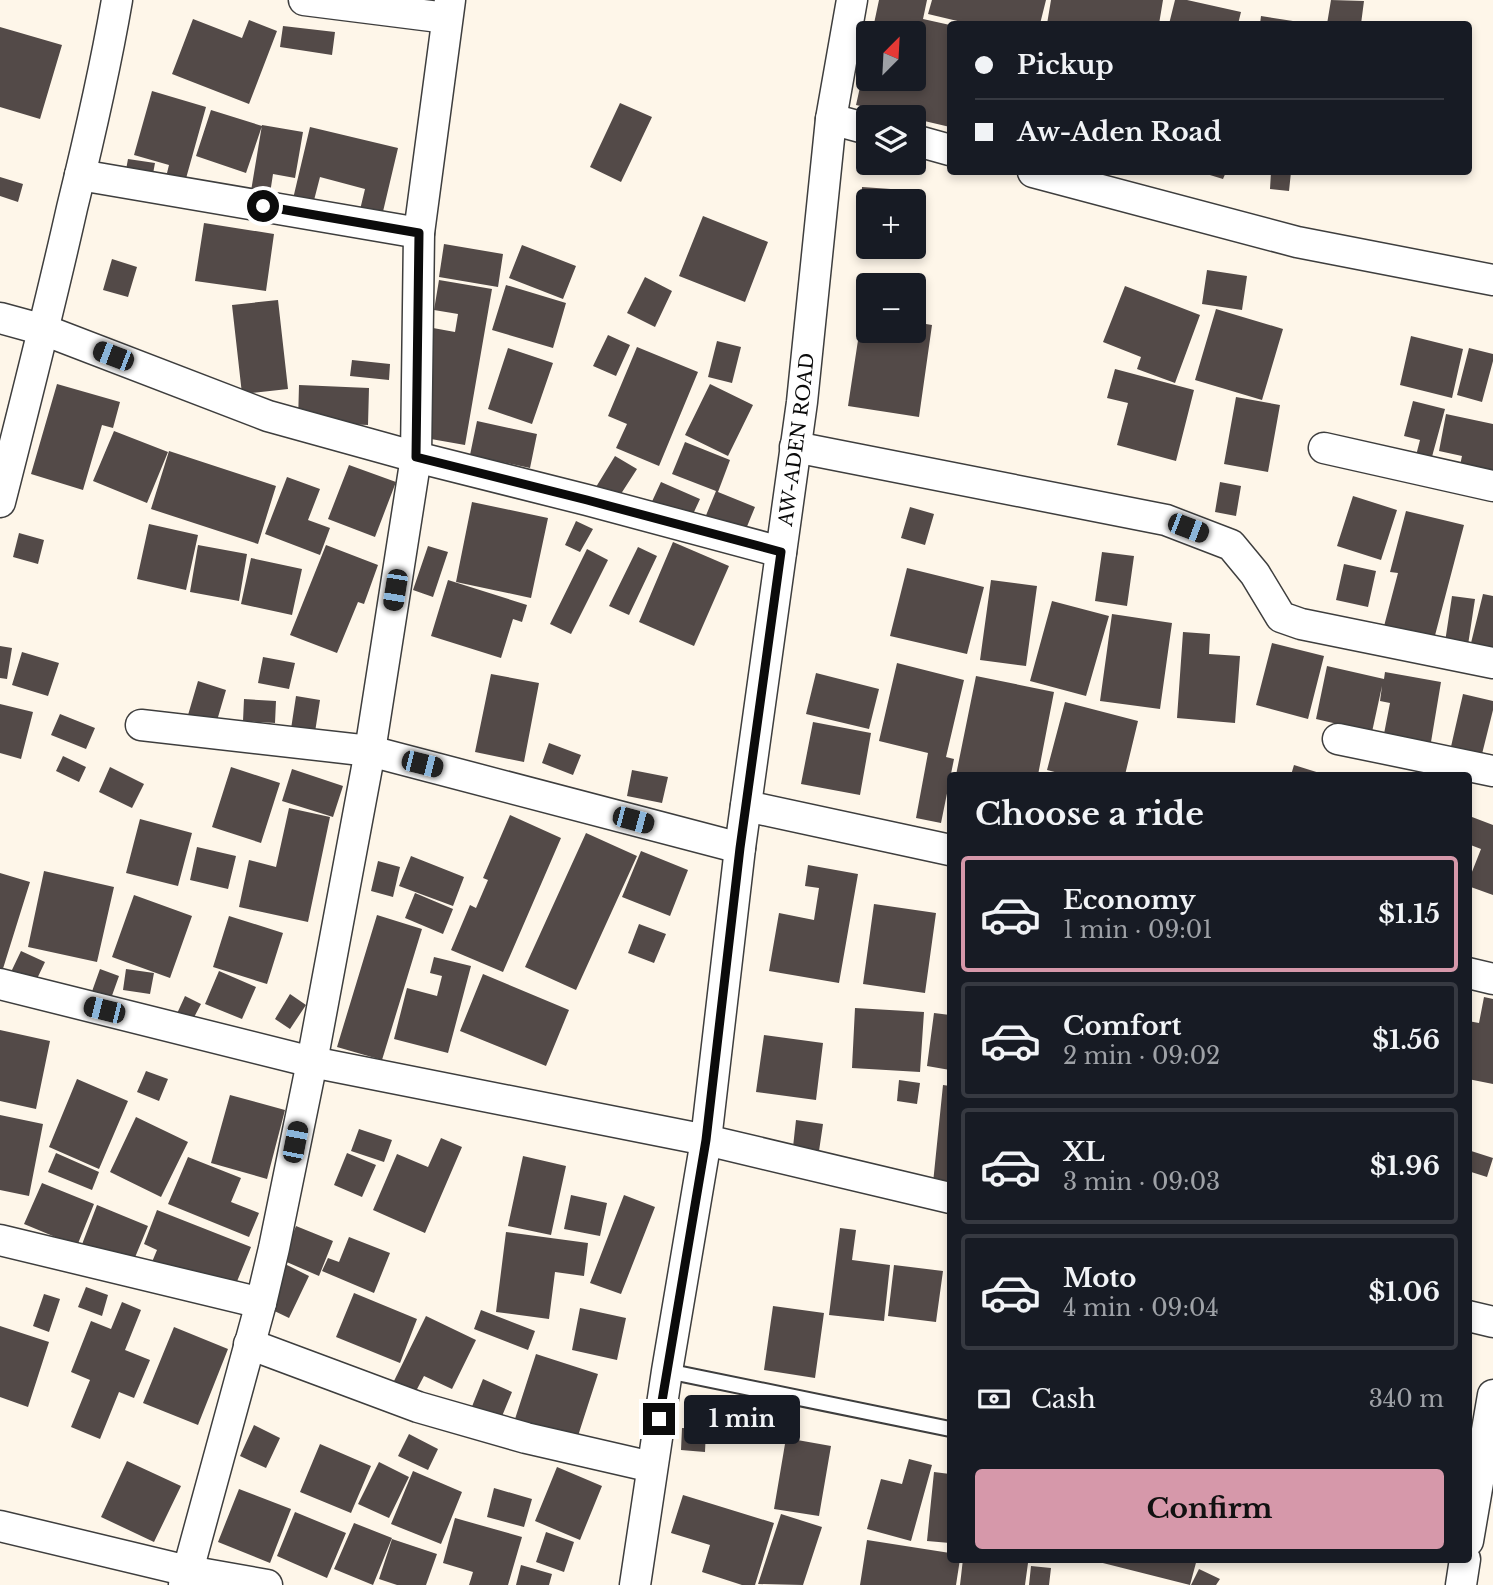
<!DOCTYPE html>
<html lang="en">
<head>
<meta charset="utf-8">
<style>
  body { margin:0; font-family:"Libre Baskerville",serif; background:#20242c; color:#f1f3f6; height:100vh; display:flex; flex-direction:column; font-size:26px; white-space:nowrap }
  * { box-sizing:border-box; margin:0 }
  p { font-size:23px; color:#9ea1a6 }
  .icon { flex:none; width:38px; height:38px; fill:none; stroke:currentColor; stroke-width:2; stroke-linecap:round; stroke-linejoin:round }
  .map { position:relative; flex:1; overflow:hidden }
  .drawer { position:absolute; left:947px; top:772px; width:525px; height:791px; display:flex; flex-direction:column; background:#171b24; border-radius:7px; box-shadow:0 4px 10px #0003 }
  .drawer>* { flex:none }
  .guide { position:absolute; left:947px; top:21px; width:525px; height:154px; border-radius:7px; box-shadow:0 4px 10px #0003; display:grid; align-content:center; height:154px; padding:0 28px; background:#171b24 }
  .needle { width:46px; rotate:24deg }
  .buttons { position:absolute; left:856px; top:21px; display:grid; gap:14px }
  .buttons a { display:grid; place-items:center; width:70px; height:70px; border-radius:7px; background:#171b24; box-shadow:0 4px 10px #0003; font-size:35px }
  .end { position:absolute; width:32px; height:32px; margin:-16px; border:9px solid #0b0b0b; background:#fff; box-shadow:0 0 0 4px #fff }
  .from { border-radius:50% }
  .bubble { position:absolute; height:49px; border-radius:7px; background:#171b24; box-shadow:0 4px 10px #0003; font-size:23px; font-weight:700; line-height:49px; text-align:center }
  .car { position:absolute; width:21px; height:42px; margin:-21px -10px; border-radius:9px; box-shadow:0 0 5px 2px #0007; background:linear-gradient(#222 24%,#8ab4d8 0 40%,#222 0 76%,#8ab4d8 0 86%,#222 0) }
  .guide b { display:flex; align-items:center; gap:24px; height:66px; font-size:26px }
  .guide b+b { border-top:2px solid #363941 }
  .guide i { width:18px; height:18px; background:#f1f3f6 }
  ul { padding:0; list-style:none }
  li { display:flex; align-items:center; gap:21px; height:116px; margin:0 14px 10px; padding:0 14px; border:4px solid #363941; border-radius:7px }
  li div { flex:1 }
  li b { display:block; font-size:26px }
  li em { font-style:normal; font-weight:700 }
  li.current { border-color:#d698aa }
  li>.icon { width:63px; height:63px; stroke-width:1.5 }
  h2 { padding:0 28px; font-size:32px; line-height:84px }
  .pay { display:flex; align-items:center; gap:18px; height:77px; padding:0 28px; font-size:26px }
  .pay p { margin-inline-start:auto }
  .action { display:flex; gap:14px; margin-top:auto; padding:14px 28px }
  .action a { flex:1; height:80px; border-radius:7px; background:#d698aa; color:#111; font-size:28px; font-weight:700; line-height:80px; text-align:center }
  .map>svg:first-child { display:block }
  .building { fill:#534a48 }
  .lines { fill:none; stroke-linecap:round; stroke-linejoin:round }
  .lane-casing { stroke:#3e3e3e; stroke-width:18 }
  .street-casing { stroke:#3e3e3e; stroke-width:33 }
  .lane { stroke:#fff; stroke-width:14 }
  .street { stroke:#fff; stroke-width:30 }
  .route { stroke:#0b0b0b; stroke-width:9 }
  .labels { text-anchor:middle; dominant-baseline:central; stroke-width:7; stroke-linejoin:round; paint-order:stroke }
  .street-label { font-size:19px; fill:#0b0b0b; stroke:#fff }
</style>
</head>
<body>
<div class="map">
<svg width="1493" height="1585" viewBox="0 0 1493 1585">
  <rect width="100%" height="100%" fill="#fef6e9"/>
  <path class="building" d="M879,0h48l-4,19 27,6v102l-94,-22 11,-49 1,23h46v-46h-42z
    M932,0h114l-6,24h-70l-42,-10z
    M1051,0h112l-4,24h-112z
    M1175,0h12l54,12 -3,12h-69z
    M1331,0l33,1 -3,23h-34z
    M1261,16l45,7v1h-46z
    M193,19l49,19 7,-18 28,11 -28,73 -77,-30z
    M283,26l52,6 -3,23 -52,-8z
    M0,27l62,18 -22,74 -40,-12z
    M152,91l54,16 -21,75 -19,-5 3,-12 -35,-10z
    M620,103l32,14 -31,65 -31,-15z
    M211,110l51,16 -16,47 -50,-17z
    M262,125l41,7 -8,46 -22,-4 -4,26 -19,-3z
    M310,127l88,21 -17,72 -22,-6 6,-25 -45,-12 -8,31 -20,-5z
    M128,159l27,4 -3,16 -27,-4z
    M1200,172h26l-3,7z
    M1271,172h20l-2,19 -19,-2z
    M0,177l23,7 -5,18 -18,-6z
    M862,187l43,3 -1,11h-36v23l-8,-1z
    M703,216l65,26 -23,60 -66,-26z
    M204,223l70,11 -8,57 -71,-10z
    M444,244l59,10 -5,33 -59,-10z
    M522,245l54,21 -13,33 -54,-21z
    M112,259l25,8 -9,30 -25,-7z
    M1207,270l40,6 -5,34 -40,-6z
    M645,277l27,14 -17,36 -28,-14z
    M439,280l53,9 -27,156 -51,-9 19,-108 22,4 3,-18 -24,-4z
    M506,285l60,18 -13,45 -61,-18z
    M1125,286l75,29 -25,68 -38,-14 4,-12 -38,-15z
    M278,300l10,89 -46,5 -10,-89z
    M1216,309l67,20 -21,71 -67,-20z
    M862,314l6,1v16h46v-9l18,3 -13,92 -71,-11z
    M608,335l22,10 -14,31 -23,-10z
    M1411,336l52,13 -11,49 -52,-13z
    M717,341l24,6 -9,36 -24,-6z
    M637,347l61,25 -39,94 -43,-18 11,-24 -19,-8z
    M508,348l45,15 -21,61 -44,-15z
    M1469,348l24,6v7l-11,41 -25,-7z
    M352,360l38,4 -1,16 -39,-4z
    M1115,369l79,21 -18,71 -59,-16 11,-42 -21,-5z
    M57,384l63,18 -7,26 -11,-3 -19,65 -52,-16z
    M710,384l43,21 -25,51 -43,-21z
    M299,385l70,3 -1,37 -70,-3z
    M1236,397l44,8 -12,67 -44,-8z
    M1413,401l32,8 -18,66 -15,-4 8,-31 -16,-4z
    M1446,414l47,10v68l-37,-8 6,-28 -23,-5z
    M477,421l60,13 -7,34 -60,-13z
    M114,431l54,21 -21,51 -54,-22z
    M685,442l45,18 -12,32 37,15 -16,39 -39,-16 16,-39 -44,-17z
    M169,451l107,35 -18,58 -107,-35z
    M615,456l22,13 -20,31 -21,-13z
    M349,465l47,17 -21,55 -47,-18z
    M287,477l33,12 -12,31 22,8 -10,27 -55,-21z
    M661,482l39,17 -12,26 -39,-17z
    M1220,482l21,4 -5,30 -21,-4z
    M1353,496l44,14 -16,50 -44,-14z
    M472,502l76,16 -17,80 -75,-16z
    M910,507l24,7 -9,31 -24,-7z
    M1406,511l58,14 -31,118 -50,-13 15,-57 -8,-1z
    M576,521l17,8 -13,23 -15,-7z
    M149,524l49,11 -12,55 -49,-11z
    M19,533l25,7 -6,24 -25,-7z
    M673,542l56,24 -35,80 -55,-24z
    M198,545l49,9 -8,47 -49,-9z
    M326,545l52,20 -14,39 -6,-2 -21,51 -47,-18z
    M428,546l20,6 -15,45 -20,-7z
    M638,547l19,9 -28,59 -20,-9z
    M587,549l21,11 -37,74 -21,-10z
    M1102,552l32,4 -7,50 -32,-5z
    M251,558l51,11 -10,46 -51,-11z
    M1344,564l32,7 -8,36 -32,-7z
    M907,568l77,19 -17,67 -77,-18z
    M448,580l79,25 -5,17 -9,-3 -12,39 -70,-22z
    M991,580l46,6 -11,80 -46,-6z
    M1483,594l10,2v53l-22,-6z
    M1452,596l23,3 -7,46 -23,-3z
    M1052,601l57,15 -23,80 -56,-15z
    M1112,614l60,9 -12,86 -60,-8z
    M1183,632l27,2 -1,20 31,2 -5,67 -58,-5z
    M1272,643l52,13 -16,63 -52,-14z
    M0,646l12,2 -5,31 -7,-1z
    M22,652l37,11 -11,33 -36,-11z
    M263,657l32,6 -6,26 -31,-6z
    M897,663l67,17 -18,77 8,2 -13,64 -25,-5 12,-65 -49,-12z
    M1327,666l57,13 1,-7 56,10 -11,66 -47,-9 7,-36 -10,-2 2,-15 -10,46 -56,-13z
    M816,673l63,16 -10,40 -63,-15z
    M491,674l48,9 -15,79 -49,-10z
    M976,676l78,16 -16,83h-82z
    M198,681l28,9 -10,34 -28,-9z
    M1463,694l30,7v9l-12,48 -31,-7z
    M296,696l24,4 -7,45 -24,-3z
    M244,699l32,2 -1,22 -32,-2z
    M1065,702l73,19 -13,54h-59l-19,-5z
    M0,704l33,8 -12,47 -21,-6z
    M60,714l35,14 -9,21 -35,-14z
    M813,722l58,11 -11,62 -59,-11z
    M549,743l32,12 -8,20 -31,-12z
    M63,756l23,11 -7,15 -23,-11z
    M1294,765l32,10h-35z
    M110,767l34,17 -12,24 -33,-16z
    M231,767l49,16 -19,60 -49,-16z
    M292,769l51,17 -10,31 -51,-16z
    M632,770l36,7 -6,26 -35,-7z
    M289,808l41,9 -22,105 -69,-15 10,-47 27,7z
    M510,815l51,23 -58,134 -52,-22 19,-45 6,3 12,-28 -5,-2z
    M1472,817l21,8v70l-25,-9v-4l13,-33 -13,-5v-17z
    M140,819l52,14 -14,53 -52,-13z
    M586,833l51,23 -61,134 -51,-23z
    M197,847l39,9 -8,33 -38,-9z
    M641,851l47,19 -18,46 -48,-19z
    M411,856l53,21 -11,29 -54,-20z
    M378,861l22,6 -7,30 -22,-6z
    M808,865l50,9 -19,109 -70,-12 10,-58 35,7 5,-32 -14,-2z
    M44,871l70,16 -17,75 -69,-15z
    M0,873l30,9 -29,93h-1z
    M415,893l38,16 -10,25 -38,-16z
    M134,895l58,21 -22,62 -58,-21z
    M874,904l62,9 -11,80 -62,-9z
    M377,915l45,14 -40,131 -45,-13z
    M229,916l54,17 -16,51 -54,-17z
    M639,924l27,10 -12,29 -26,-10z
    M21,951l24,11 -10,21 -24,-11z
    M434,957l37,9 -23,87 -54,-14 13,-51 30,8 5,-20 -12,-3z
    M100,969l19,7 -10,28 -19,-7z
    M126,969l28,4 -4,21 -27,-4z
    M219,971l37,16 -14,32 -37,-15z
    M483,974l86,36 -23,56 -86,-35z
    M290,994l16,11 -16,24 -15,-10z
    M185,996l16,8 -11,21 -15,-7z
    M1484,997l9,2v85l-25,-5v-58l11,2z
    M855,1008l69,4 -4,60 -68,-4z
    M934,1013l16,2v55l-23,-4z
    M0,1030l50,11 -14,68 -36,-8z
    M764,1035l59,8 -7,57 -60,-8z
    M146,1071l22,8 -9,22 -22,-9z
    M77,1079l51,22 -29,68 -50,-22z
    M899,1080l21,3 -3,21 -20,-3z
    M943,1085l7,1v98l-17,-1z
    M230,1095l55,15 -18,69 -56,-16z
    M0,1115l43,9 -14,72 -29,-6z
    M136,1117l52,25 -27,55 -51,-25z
    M796,1120l27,4 -4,27 -26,-4z
    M359,1129l33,11 -8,22 -33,-11z
    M441,1138l21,9 -37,86 -52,-23 24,-56 31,13z
    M1468,1150l25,8 -6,19 -19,-6z
    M56,1153l43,19 -7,18 -44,-18z
    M347,1153l29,12 -14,32 -28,-12z
    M523,1156l43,10 -15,69 -43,-9z
    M188,1157l53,21 -10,24 28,11 -10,24 -81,-33z
    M42,1183l52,21 -17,42 -53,-22z
    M571,1195l36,8 -7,33 -36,-7z
    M624,1195l31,12 -34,87 -31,-11z
    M97,1205l51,21 -17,41 -50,-20z
    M157,1210l94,37 -24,59 -80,-32 10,-24 -13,-6z
    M296,1226l37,15 -14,35 -37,-16z
    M840,1228l16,2 -4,30 38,5 -6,56 -55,-6z
    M506,1232l82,11 -4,33 -29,-4 -6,47 -53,-7z
    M349,1237l41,16 -16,40 -52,-22 6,-13 11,4z
    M285,1264l24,12 -20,42 -25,-12z
    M894,1265l49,6 -7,51 -48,-6z
    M86,1287l22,8 -6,21 -24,-9z
    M354,1293l63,26 -17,44 -64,-26z
    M44,1294l16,5 -11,33 -16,-6z
    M122,1302l19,8 -16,40 25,10 -16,38 -15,-6 -19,47 -29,-12 19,-47 -19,-8 20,-51 20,8z
    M773,1306l51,7 -9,65 -51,-8z
    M580,1308l46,10 -9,42 -45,-10z
    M481,1310l54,21 -7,19 -54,-21z
    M426,1316l50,24 -24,49 -28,-13 -8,15 -22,-10z
    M0,1326l49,16 -21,65 -28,-10z
    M174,1327l54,22 -30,76 -55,-22z
    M536,1354l62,20 -21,65 -62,-20z
    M483,1379l29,13 -14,34 -29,-12z
    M254,1425l26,13 -14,30 -26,-12z
    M682,1428l24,1 -1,23 -24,-2z
    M409,1434l29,15 -10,21 -30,-14z
    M786,1438l45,8 -12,70 -45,-7z
    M320,1444l51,22 -20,47 -51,-21z
    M909,1459l23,6 -21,76 -44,-12 14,-50 21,5z
    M127,1461l54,25 -27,56 -53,-25z
    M379,1462l30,15 -20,41 -31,-14z
    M557,1467l45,19 -22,54 -45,-19z
    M413,1471l49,21 -21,52 -50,-20z
    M934,1472l16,2v69l-23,-2z
    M494,1488l38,11 -8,28 -37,-10z
    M239,1489l52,20 -21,54 -52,-21z
    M683,1495l91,28 -19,62h-13l-40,-13 8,-27 -39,-12z
    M295,1512l51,21 -19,45 -50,-22z
    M781,1514l41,13 -19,58 -45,-1z
    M455,1518l67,19 -14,48h-39l4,-13 -30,-9z
    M354,1523l38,15 -19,47 -39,-16z
    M546,1532l28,10 -10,30 -28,-10z
    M392,1539l45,15 -11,31h-29l-18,-6z
    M867,1540l83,13v6h10l-4,26h-96z
    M963,1559h38l27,4 -3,22h-65z
    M1087,1559h110l-7,26z
    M521,1565l31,9 -3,11h-33z
    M1031,1566l20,2 -2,17h-20z
    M1199,1569l21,10 -4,6h-25z"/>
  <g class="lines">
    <g class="lane-casing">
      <path id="lane" d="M667,1371l283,58"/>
    </g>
    <g class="street-casing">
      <g id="street">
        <path d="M304,0l143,18"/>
        <path d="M831,119l37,10"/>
        <path d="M914,140l36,10"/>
        <path d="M1033,172l264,70 196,38"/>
        <path d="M80,175l339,58"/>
        <path d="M0,318l44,12 224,86 148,41 171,43 194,52"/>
        <path d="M795,447l371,73 65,25 24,29 26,43 20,7 192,39"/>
        <path d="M1324,448l169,38"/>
        <path d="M0,502c25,-98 50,-196 72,-294 17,-69 33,-138 45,-208"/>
        <path d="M141,725l229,26 370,97"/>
        <path d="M1338,739l155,32"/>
        <path d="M746,806l204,44"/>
        <path d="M1468,973l25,6"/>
        <path d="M0,984l312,78 394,78 244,58"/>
        <path d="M0,1240l261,63"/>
        <path d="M1468,1316l25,6"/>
        <path d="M249,1344l169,63 108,31 126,29"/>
        <path d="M0,1526l188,45 79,14"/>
        <path d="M1468,1541l25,-146"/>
        <path d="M184,1585l77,-282 13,-55 38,-186 58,-311 46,-294 3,-224 31,-233"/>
        <path id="s1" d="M635,1585l32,-214 39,-231 34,-292 62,-446 29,-283 21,-119"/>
        <path d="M1461,1585l4,-26"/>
      </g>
    </g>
    <use href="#lane" class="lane"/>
    <use href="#street" class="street"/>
  </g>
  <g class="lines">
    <path class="route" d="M263,206l156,27 -3,224 171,43 194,52 -41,296 -34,292 -47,279"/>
  </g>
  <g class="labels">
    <g class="street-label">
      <text stroke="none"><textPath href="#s1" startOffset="1157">AW-ADEN ROAD</textPath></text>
    </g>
  </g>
</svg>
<div class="buttons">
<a><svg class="needle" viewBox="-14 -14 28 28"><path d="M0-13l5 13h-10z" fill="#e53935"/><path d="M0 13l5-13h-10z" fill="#9ea1a6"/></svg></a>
<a><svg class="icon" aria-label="layers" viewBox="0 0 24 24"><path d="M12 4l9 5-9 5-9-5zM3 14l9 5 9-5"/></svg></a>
<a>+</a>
<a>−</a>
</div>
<i class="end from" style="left:263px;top:206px"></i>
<i class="end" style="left:659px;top:1419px"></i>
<div class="bubble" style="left:684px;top:1395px;width:116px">1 min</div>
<i class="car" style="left:113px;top:356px;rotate:291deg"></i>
<i class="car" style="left:1188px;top:528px;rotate:111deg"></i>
<i class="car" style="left:395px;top:590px;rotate:189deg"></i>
<i class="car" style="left:422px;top:764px;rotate:104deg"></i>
<i class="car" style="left:633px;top:820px;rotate:105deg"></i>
<i class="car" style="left:104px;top:1010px;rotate:284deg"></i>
<i class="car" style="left:295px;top:1142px;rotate:11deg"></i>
<div class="guide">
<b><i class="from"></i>Pickup</b>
<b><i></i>Aw-Aden Road</b>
</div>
<section class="drawer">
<h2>Choose a ride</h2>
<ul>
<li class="current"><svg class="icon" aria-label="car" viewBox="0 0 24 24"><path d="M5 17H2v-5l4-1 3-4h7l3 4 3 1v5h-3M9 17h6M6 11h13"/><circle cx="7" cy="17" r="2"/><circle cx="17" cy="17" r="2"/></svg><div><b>Economy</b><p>1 min · 09:01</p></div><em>$1.15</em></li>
<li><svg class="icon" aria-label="car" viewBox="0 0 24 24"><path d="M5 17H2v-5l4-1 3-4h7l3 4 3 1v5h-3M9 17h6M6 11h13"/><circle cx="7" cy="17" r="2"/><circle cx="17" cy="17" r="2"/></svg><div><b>Comfort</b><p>2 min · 09:02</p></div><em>$1.56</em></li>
<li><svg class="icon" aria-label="car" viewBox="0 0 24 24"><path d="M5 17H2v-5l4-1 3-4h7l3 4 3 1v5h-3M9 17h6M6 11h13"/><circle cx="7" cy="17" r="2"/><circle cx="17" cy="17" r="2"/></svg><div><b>XL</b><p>3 min · 09:03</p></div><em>$1.96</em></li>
<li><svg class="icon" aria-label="car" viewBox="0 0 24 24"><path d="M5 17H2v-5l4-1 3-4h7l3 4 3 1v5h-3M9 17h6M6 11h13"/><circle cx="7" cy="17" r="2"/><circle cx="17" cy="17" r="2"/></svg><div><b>Moto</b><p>4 min · 09:04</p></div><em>$1.06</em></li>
</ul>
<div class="pay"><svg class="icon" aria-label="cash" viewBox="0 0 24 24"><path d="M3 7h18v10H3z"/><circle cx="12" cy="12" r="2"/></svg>Cash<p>340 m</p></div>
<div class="action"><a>Confirm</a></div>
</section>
</div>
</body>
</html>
